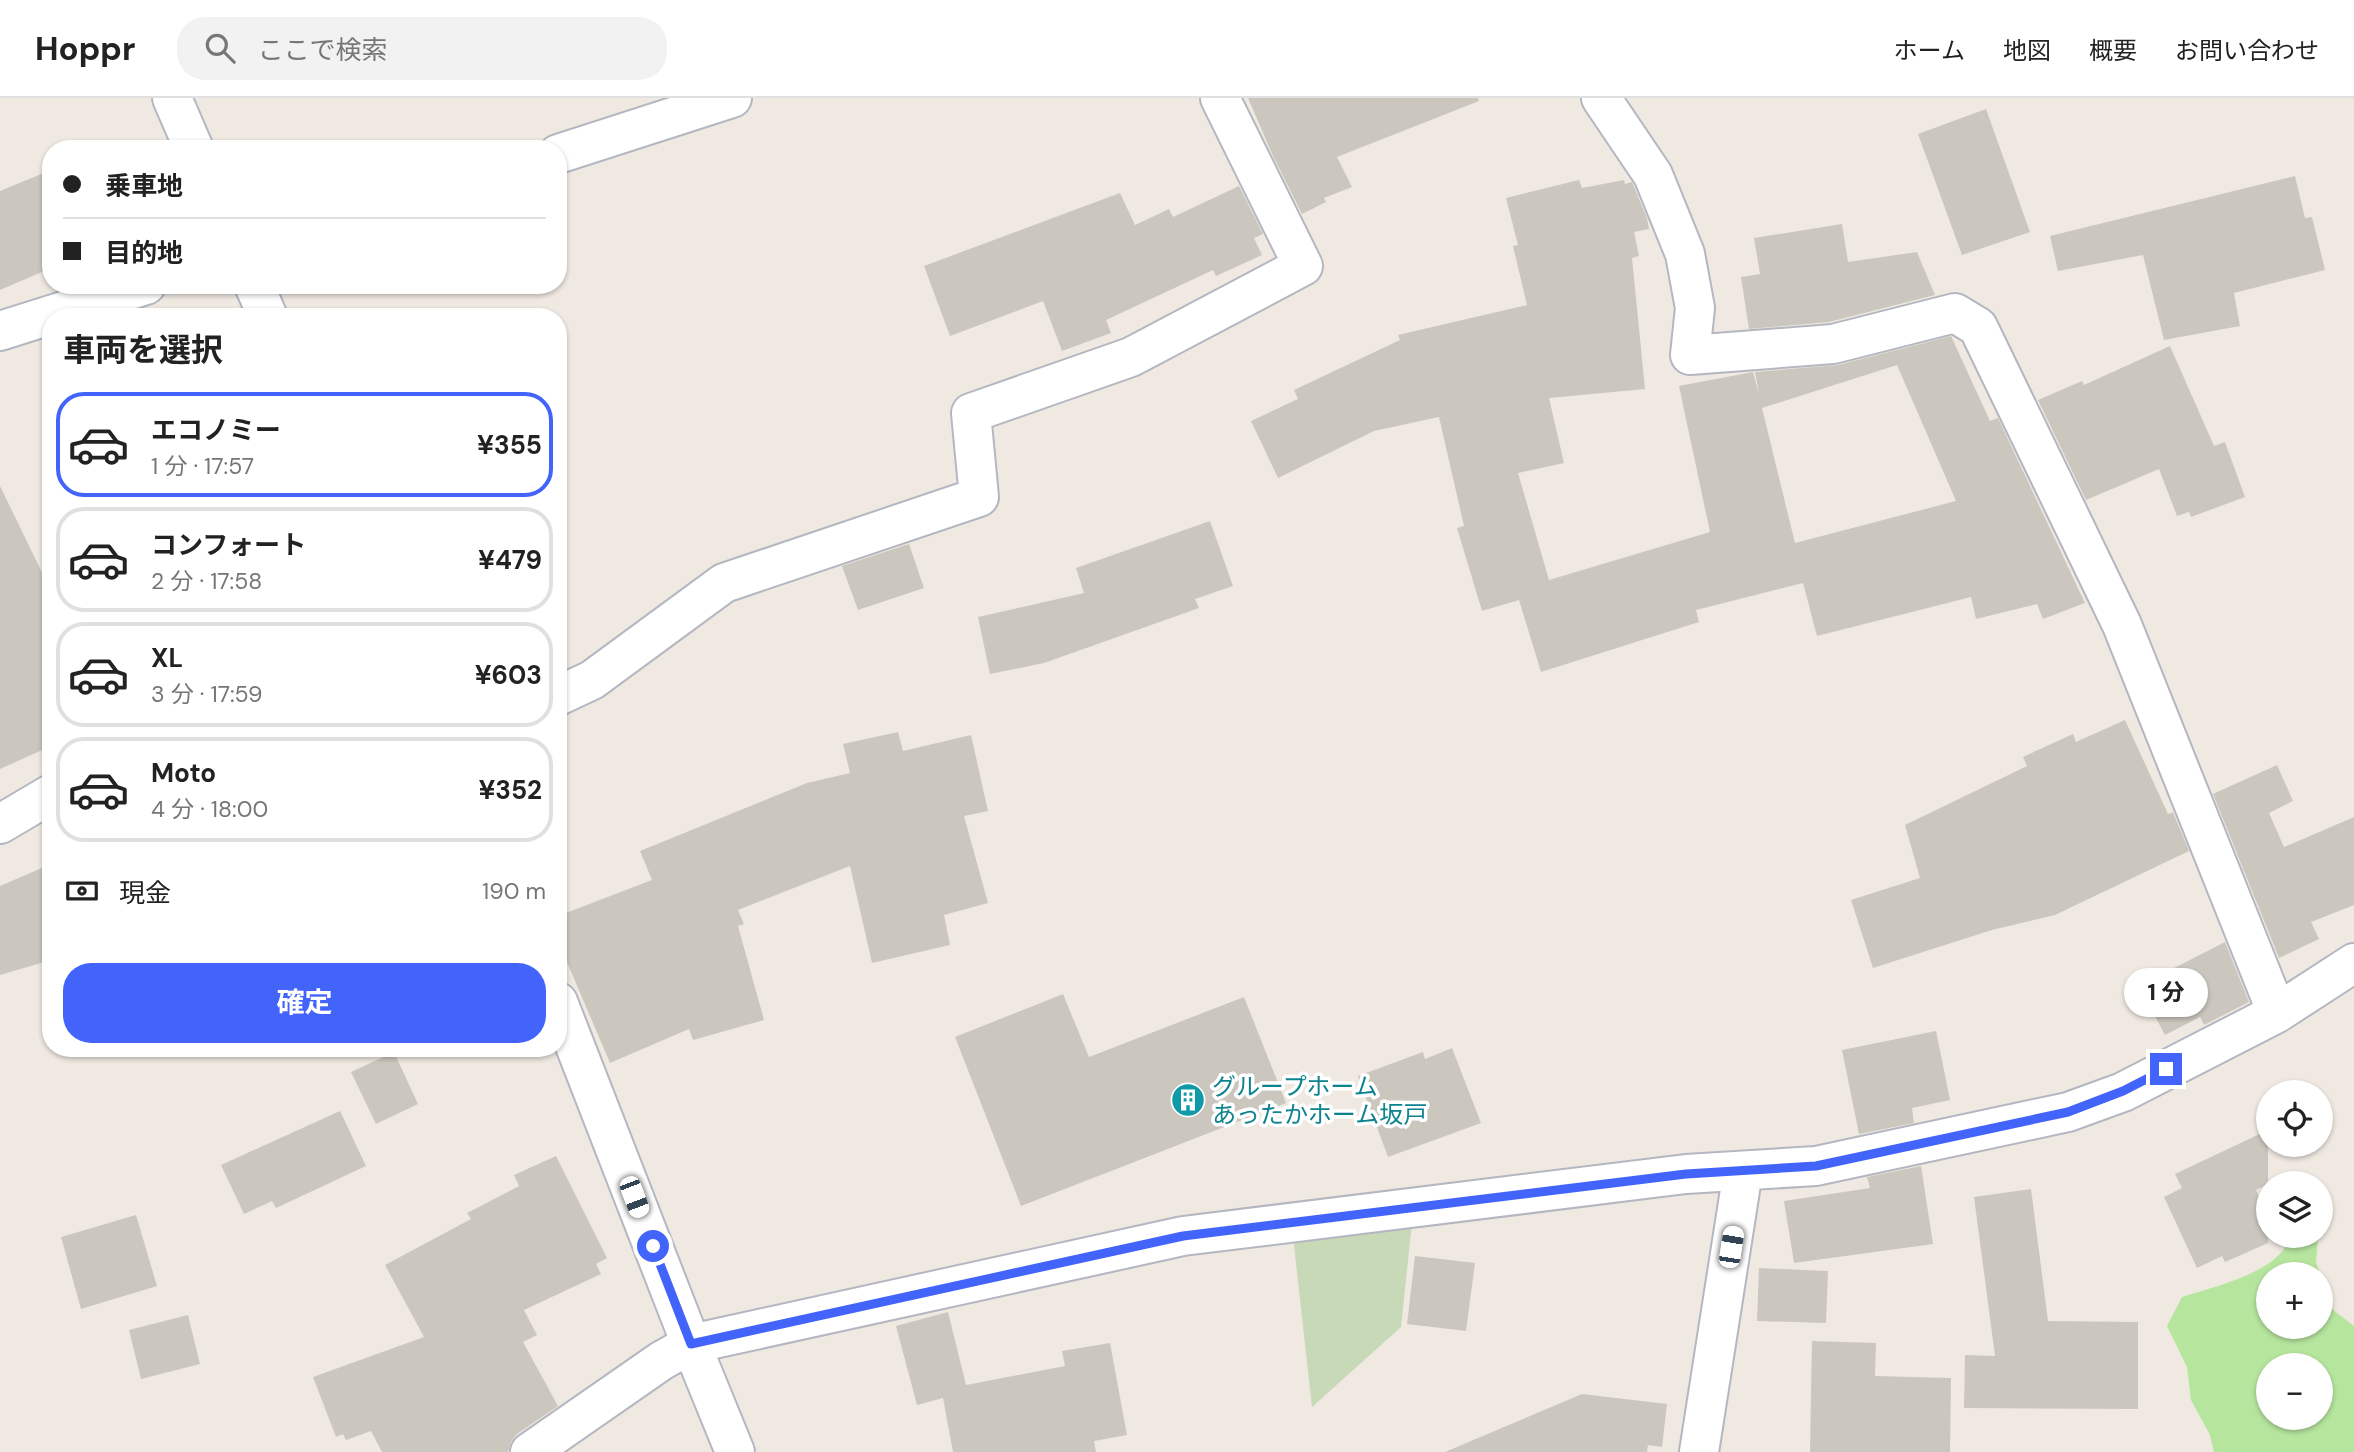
<!DOCTYPE html>
<html lang="ja">
<head>
<meta charset="utf-8">
<style>
  body { margin:0; font-family:"DM Sans","Noto Sans JP",sans-serif; background:#f2f2f2; color:#222; height:100vh; display:flex; flex-direction:column; font-size:26px; white-space:nowrap }
  * { box-sizing:border-box; margin:0 }
  p { font-size:23px; color:#767676 }
  .icon { flex:none; width:38px; height:38px; fill:none; stroke:currentColor; stroke-width:2; stroke-linecap:round; stroke-linejoin:round }
  .map { position:relative; flex:1; overflow:hidden }
  .panel { position:absolute; left:42px; top:210px; width:525px; height:749px; display:flex; flex-direction:column; background:#fff; border-radius:28px; box-shadow:0 2px 5px #0004 }
  .panel>* { flex:none }
  .hud { position:absolute; left:42px; top:42px; width:525px; height:154px; border-radius:28px; box-shadow:0 2px 5px #0004; display:grid; align-content:center; height:154px; padding:0 21px; background:#fff }
  .tools { position:absolute; left:2256px; top:982px; display:grid; gap:14px }
  .tools a { display:grid; place-items:center; width:77px; height:77px; border-radius:50%; background:#fff; box-shadow:0 2px 5px #0004; font-size:35px }
  .end { position:absolute; width:32px; height:32px; margin:-16px; border:9px solid #4264fb; background:#fff; box-shadow:0 0 0 4px #fff }
  .from { border-radius:50% }
  .bubble { position:absolute; height:49px; border-radius:24px; background:#fff; box-shadow:0 2px 5px #0004; font-size:23px; font-weight:700; line-height:49px; text-align:center }
  .car { position:absolute; width:21px; height:42px; margin:-21px -10px; border-radius:9px; box-shadow:0 0 5px 2px #0007; background:linear-gradient(#fff 24%,#345 0 40%,#fff 0 76%,#345 0 86%,#fff 0) }
  .hud b { display:flex; align-items:center; gap:24px; height:66px; font-size:26px }
  .hud b+b { border-top:2px solid #e0e0e0 }
  .hud i { width:18px; height:18px; background:#222 }
  ul { padding:0; list-style:none }
  li { display:flex; align-items:center; gap:21px; height:105px; margin:0 14px 10px; padding:0 7px; border:4px solid #e0e0e0; border-radius:28px }
  li div { flex:1 }
  li b { display:block; font-size:26px }
  li em { font-style:normal; font-weight:700 }
  li.active { border-color:#4264fb }
  li>.icon { width:63px; height:63px; stroke-width:1.5 }
  h2 { padding:0 21px; font-size:32px; line-height:84px }
  .pay { display:flex; align-items:center; gap:18px; height:77px; padding:0 21px; font-size:26px }
  .pay p { margin-inline-start:auto }
  .cta { display:flex; gap:14px; margin-top:auto; padding:14px 21px }
  .cta a { flex:1; height:80px; border-radius:28px; background:#4264fb; color:#fff; font-size:28px; font-weight:700; line-height:80px; text-align:center }
  header { display:flex; align-items:center; gap:42px; box-sizing:border-box; height:98px; padding:0 35px; background:#fff; border-bottom:2px solid #e0e0e0 }
  header strong { font-size:33px }
  nav { display:flex; gap:38px; margin-inline-start:auto; font-size:24px }
  .search { width:490px; height:63px; background:#f2f2f2; display:flex; align-items:center; gap:18px; box-sizing:border-box; padding:0 24px; border-radius:28px; color:#767676; font-size:26px }
  .map>svg:first-child { display:block }
  .green { fill:#b6e59e; fill-rule:evenodd }
  .cemetery { fill:#c8d9b8 }
  .building { fill:#cbc7bf; fill-rule:evenodd }
  .lines { fill:none; stroke-linecap:round; stroke-linejoin:round }
  .minor-casing { stroke:#b4b7c1; stroke-width:42 }
  .minor { stroke:#fff; stroke-width:38 }
  .route { stroke:#4264fb; stroke-width:9 }
  .labels { text-anchor:middle; dominant-baseline:central; stroke-width:7; stroke-linejoin:round; paint-order:stroke }
  .culture-label { font-size:24px; fill:#0d838f; stroke:#fff; text-anchor:start }
</style>
</head>
<body>
<header>
<strong>Hoppr</strong>
<div class="search"><svg class="icon" aria-label="search" viewBox="0 0 24 24"><circle cx="10" cy="10" r="6"/><path d="M15 15l6 6"/></svg>ここで検索</div>
<nav><a>ホーム</a><a>地図</a><a>概要</a><a>お問い合わせ</a></nav>
</header>
<div class="map">
<svg width="2354" height="1354" viewBox="0 0 2354 1354">
  <rect width="100%" height="100%" fill="#efe9e1"/>
  <path class="green" d="M2289,1138h29l-2,26 4,12h-52v52h52l1,-51 12,35 21,16v126h-140l-4,-17 -19,-35 -4,-33 -20,-41 15,-29c28,-9 103,-26 107,-61zM2268,1267h52v53h-52z"/>
  <path class="cemetery" d="M1412,1125l-11,104 -89,80 -19,-171z"/>
  <path class="building" d="M1248,0h230l1,3 -142,56 15,30 -28,11 2,4 -24,12 -29,-58z
    M1986,11l44,123 -68,23 -44,-121z
    M51,72v98l-51,22v-99z
    M2295,78l10,42 7,-1 13,53 -91,23 6,33 -76,14 -21,-85 -85,16 -8,-35z
    M1579,82l3,8 42,-8 1,4 7,-2 15,36 2,11 -15,3 5,24 -7,2 13,131 -96,9 15,65 -46,10 31,107 161,-48 -31,-146 74,-14 6,23 -4,-23 83,-7 113,-29 39,85 8,-3 87,185 -42,16 -6,-15 -61,15 -5,-22 -154,39 -14,-53 -107,27 3,12 -158,50 -22,-72 -37,11 -25,-83 7,-2 -25,-109 -65,14 -96,47 -27,-57 47,-22 -4,-9 106,-50 -2,-5 129,-30 -14,-59 5,-1 -12,-47zM1897,267l59,136 -161,42 -33,-135z
    M1239,88l24,48 -9,4 8,17 -46,21 -3,-6 -107,50 5,13 -49,18 -19,-50 -93,35 -26,-70 196,-73 15,32 34,-16 4,8z
    M1842,126l6,38 69,-10 18,43 -106,27 -80,7 -8,-52 19,-3 -6,-36z
    M2170,248l44,100 11,-4 20,55 -54,20 -2,-5 -12,4 -18,-47 -73,31 -48,-100 44,-19 2,4z
    M0,388l51,105v155l-51,23z
    M1210,423l23,65 -38,13 4,9 -155,55 -54,11 -12,-57 106,-24 -8,-25z
    M909,446l15,44 -66,22 -16,-44z
    M2125,622l43,94 5,-2 16,39 -134,64 -63,15 -119,38 -22,-68 69,-22 -15,-53 122,-59 -4,-9 50,-23 3,8z
    M898,634l5,19 68,-16 17,76 -24,5 24,87 -44,12 6,30 -78,18 -22,-97 -112,44 6,14 -6,2 26,94 -71,20 -4,-11 -79,34 -52,-122v-25l94,-36 -12,-29 167,-68 43,-10 -7,-29z
    M2277,667l16,36 -24,12 15,34 70,-30v88l-43,17 8,17 -40,19 -66,-164z
    M51,766v96l-51,15v-89z
    M2225,844l24,60 -45,23 -4,-8 -35,18 -26,-49z
    M1063,896l26,63 155,-60 42,106 -265,103 -66,-169z
    M1936,933l14,69 -38,8 2,15 -55,11 -17,-84z
    M1452,950l29,75 -93,34 -30,-81 65,-24 2,7z
    M394,954l24,52 -42,20 -25,-52z
    M340,1013l26,55 -90,42 -4,-7 -28,13 -23,-49z
    M2268,1032v54l-12,6 12,25v28l-43,19 -3,-6 -25,12 -33,-71 18,-9 -7,-14z
    M556,1058l51,102 -11,6 5,10 -77,36 13,25 -14,7 35,64 -41,28 -6,8 -3,10h-126l-11,-21 -25,9 -3,-6 -7,3 -23,-60 111,-40 -39,-72 86,-46 -4,-6 52,-27 -5,-11z
    M1921,1068l12,78 -139,19 -10,-62 86,-13 -3,-11z
    M2031,1091l17,132 90,1v87l-174,-1 1,-53 30,1 -21,-159z
    M136,1117l21,71 -76,23 -20,-72z
    M1415,1158l60,7 -9,68 -59,-7z
    M1759,1170l69,3 -2,52 -69,-2z
    M948,1214l18,73 99,-19 -3,-15 48,-8 17,92 -33,6 2,11h-143l-10,-54 -26,7 -21,-79z
    M188,1217l12,49 -59,15 -12,-49z
    M1812,1243l64,2 -1,33 76,2 -1,74h-140z
    M1582,1296l85,10 -5,43 -14,-2 -1,7h-202z"/>
  <g class="lines">
    <g class="minor-casing">
      <path id="minor" d="M172,0l22,51
        M1601,0l52,77 32,79 10,54 -5,47 143,-11 122,-31 23,14 144,298 155,388
        M558,56l174,-56
        M254,187l14,32
        M0,233l146,-46
        M558,598l34,-16 132,-97 255,-86 -8,-84 160,-56 172,-91 -83,-168
        M0,726l51,-30
        M558,904l133,342 44,108
        M530,1354l131,-91 30,-17 492,-108 503,-62 130,-8 252,-54 55,-20 154,-79 77,-50
        M1699,1354l44,-281"/>
    </g>
    <use href="#minor" class="minor"/>
  </g>
  <g class="lines">
    <path class="route" d="M653,1148l38,98 492,-108 503,-62 130,-8 252,-54 55,-21 43,-22"/>
  </g>
  <defs>
    <g id="building-disc" transform="scale(1.75)"><circle r="9.5" fill="#0f9aa8" stroke="#fff"/><path d="M-4-6H4V6H1V3H-1V6H-4ZM-2.5-4.3h1.7v1.8h-1.7ZM.8-4.3h1.7v1.8H.8ZM-2.5-1h1.7V.8h-1.7ZM.8-1h1.7V.8H.8Z" fill="#fff"/></g>
  </defs>
  <g fill-rule="evenodd">
    <use href="#building-disc" x="1188" y="1002"/>
  </g>
  <g class="labels">
    <g class="culture-label">
      <text x="1212" y="988">グループホーム<tspan x="1212" dy="28">あったかホーム坂戸</tspan></text>
    </g>
  </g>
</svg>
<div class="tools">
<a><svg class="icon" aria-label="locate" viewBox="0 0 24 24"><circle cx="12" cy="12" r="6"/><path d="M12 2v4M12 18v4M2 12h4M18 12h4"/></svg></a>
<a><svg class="icon" aria-label="layers" viewBox="0 0 24 24"><path d="M12 4l9 5-9 5-9-5zM3 14l9 5 9-5"/></svg></a>
<a>+</a>
<a>−</a>
</div>
<i class="end from" style="left:653px;top:1148px"></i>
<i class="end" style="left:2166px;top:971px"></i>
<div class="bubble" style="left:2124px;top:870px;width:84px">1 分</div>
<i class="car" style="left:634px;top:1099px;rotate:159deg"></i>
<i class="car" style="left:1731px;top:1149px;rotate:9deg"></i>
<div class="hud">
<b><i class="from"></i>乗車地</b>
<b><i></i>目的地</b>
</div>
<section class="panel">
<h2>車両を選択</h2>
<ul>
<li class="active"><svg class="icon" aria-label="car" viewBox="0 0 24 24"><path d="M5 17H2v-5l4-1 3-4h7l3 4 3 1v5h-3M9 17h6M6 11h13"/><circle cx="7" cy="17" r="2"/><circle cx="17" cy="17" r="2"/></svg><div><b>エコノミー</b><p>1 分 · 17:57</p></div><em>¥355</em></li>
<li><svg class="icon" aria-label="car" viewBox="0 0 24 24"><path d="M5 17H2v-5l4-1 3-4h7l3 4 3 1v5h-3M9 17h6M6 11h13"/><circle cx="7" cy="17" r="2"/><circle cx="17" cy="17" r="2"/></svg><div><b>コンフォート</b><p>2 分 · 17:58</p></div><em>¥479</em></li>
<li><svg class="icon" aria-label="car" viewBox="0 0 24 24"><path d="M5 17H2v-5l4-1 3-4h7l3 4 3 1v5h-3M9 17h6M6 11h13"/><circle cx="7" cy="17" r="2"/><circle cx="17" cy="17" r="2"/></svg><div><b>XL</b><p>3 分 · 17:59</p></div><em>¥603</em></li>
<li><svg class="icon" aria-label="car" viewBox="0 0 24 24"><path d="M5 17H2v-5l4-1 3-4h7l3 4 3 1v5h-3M9 17h6M6 11h13"/><circle cx="7" cy="17" r="2"/><circle cx="17" cy="17" r="2"/></svg><div><b>Moto</b><p>4 分 · 18:00</p></div><em>¥352</em></li>
</ul>
<div class="pay"><svg class="icon" aria-label="cash" viewBox="0 0 24 24"><path d="M3 7h18v10H3z"/><circle cx="12" cy="12" r="2"/></svg>現金<p>190 m</p></div>
<div class="cta"><a>確定</a></div>
</section>
</div>
</body>
</html>
